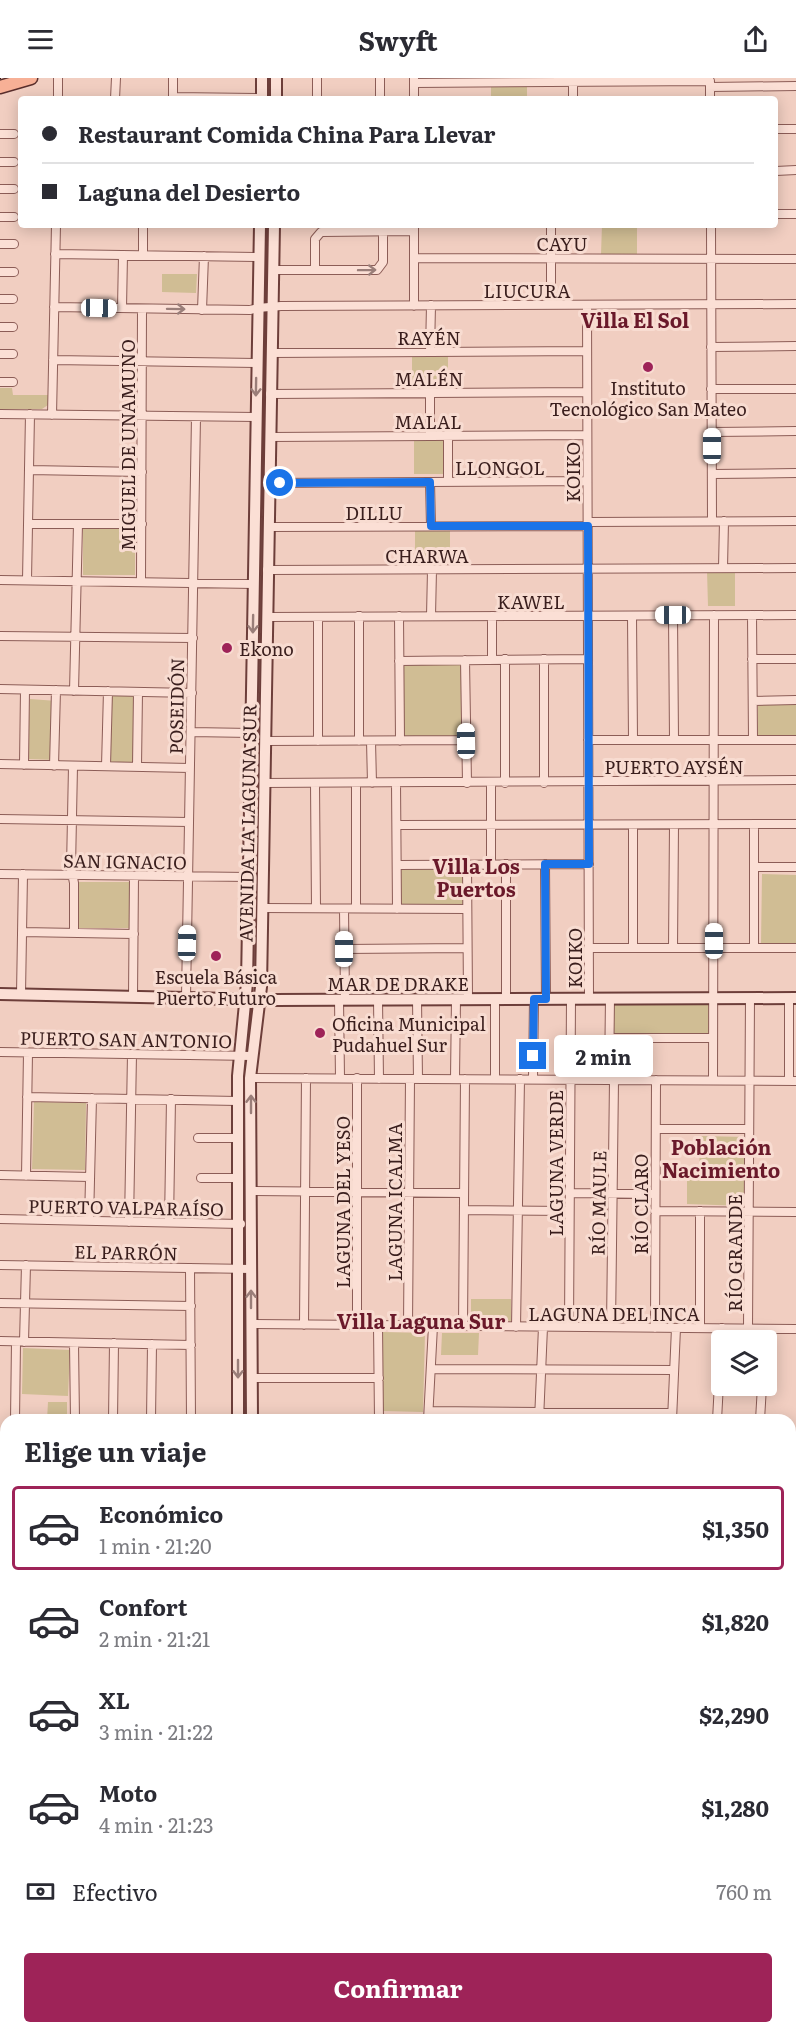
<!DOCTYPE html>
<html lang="es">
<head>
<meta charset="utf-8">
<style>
  body { margin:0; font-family:Literata,serif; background:#f2f2f3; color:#2b2b33; height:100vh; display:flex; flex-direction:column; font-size:22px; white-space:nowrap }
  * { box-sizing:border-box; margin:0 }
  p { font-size:20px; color:#7c7c81 }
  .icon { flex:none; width:33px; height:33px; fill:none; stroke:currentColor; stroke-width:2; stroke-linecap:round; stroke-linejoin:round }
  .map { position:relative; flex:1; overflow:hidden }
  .side { position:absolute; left:0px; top:1336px; width:796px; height:620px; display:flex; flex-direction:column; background:#fff; border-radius:18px 18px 0 0; box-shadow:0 3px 15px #0003 }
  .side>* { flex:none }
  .banner { position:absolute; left:18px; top:18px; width:760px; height:132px; border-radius:6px; box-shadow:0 3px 15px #0003; display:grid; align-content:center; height:132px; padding:0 24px; background:#fff }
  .fabs { position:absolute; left:711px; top:1252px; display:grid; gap:12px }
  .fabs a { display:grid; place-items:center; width:66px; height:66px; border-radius:6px; background:#fff; box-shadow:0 3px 15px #0003; font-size:30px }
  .end { position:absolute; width:27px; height:27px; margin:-14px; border:8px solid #1a73e8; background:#fff; box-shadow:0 0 0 3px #fff }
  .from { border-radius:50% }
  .bubble { position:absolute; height:42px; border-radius:6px; background:#fff; box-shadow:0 3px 15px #0003; font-size:20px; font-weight:700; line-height:42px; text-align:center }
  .car { position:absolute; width:18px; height:36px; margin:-18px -9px; border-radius:8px; box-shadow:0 0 4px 2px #0007; background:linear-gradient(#fff 24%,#345 0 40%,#fff 0 76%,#345 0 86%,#fff 0) }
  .banner b { display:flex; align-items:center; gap:21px; height:57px; font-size:22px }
  .banner b+b { border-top:2px solid #e1e1e2 }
  .banner i { width:15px; height:15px; background:#2b2b33 }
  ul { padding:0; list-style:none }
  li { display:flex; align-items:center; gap:18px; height:84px; margin:0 12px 9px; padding:0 12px; border:3px solid transparent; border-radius:6px }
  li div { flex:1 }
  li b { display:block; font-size:22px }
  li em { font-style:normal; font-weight:700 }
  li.selected { border-color:#9e2358 }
  li>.icon { width:54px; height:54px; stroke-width:1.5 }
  h2 { padding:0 24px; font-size:27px; line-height:72px }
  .pay { display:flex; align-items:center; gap:15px; height:66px; padding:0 24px; font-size:22px }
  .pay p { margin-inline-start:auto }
  .primary-button { display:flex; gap:12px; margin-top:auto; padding:12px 24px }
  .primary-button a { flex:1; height:69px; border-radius:6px; background:#9e2358; color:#fff; font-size:24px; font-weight:700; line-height:69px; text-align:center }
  header { display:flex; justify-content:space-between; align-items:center; height:78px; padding:0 24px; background:#fff; font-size:27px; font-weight:700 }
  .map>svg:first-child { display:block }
  .green { fill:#d0bd94 }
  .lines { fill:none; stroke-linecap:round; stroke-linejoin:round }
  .street-casing { stroke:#8c5d57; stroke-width:10 }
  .secondary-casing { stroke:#6d3e3a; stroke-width:14 }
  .primary-casing { stroke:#592e2c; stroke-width:15 }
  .street { stroke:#fbdfd5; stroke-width:8 }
  .secondary { stroke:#fbdfd5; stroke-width:10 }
  .primary { stroke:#f7b096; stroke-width:12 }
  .rail { stroke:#3a1e1d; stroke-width:2; stroke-dasharray:10 10; stroke-linecap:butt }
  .oneway { stroke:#9a7e79 }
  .route { stroke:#1a73e8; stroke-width:8 }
  .poi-dot { fill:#9e2358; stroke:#f8dcd1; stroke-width:2 }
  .labels { text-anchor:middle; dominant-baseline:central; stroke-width:6; stroke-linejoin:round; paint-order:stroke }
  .street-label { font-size:18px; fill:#3a1e1d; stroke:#f8dcd1 }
  .poi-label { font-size:18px; fill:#3a1e1d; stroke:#f8dcd1 }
  .neighbourhood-label { font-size:20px; font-weight:bold; fill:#6a192a; stroke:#f8dcd1 }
</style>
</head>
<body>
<header><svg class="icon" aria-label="menu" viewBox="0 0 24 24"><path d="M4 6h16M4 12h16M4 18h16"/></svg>Swyft<svg class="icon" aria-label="share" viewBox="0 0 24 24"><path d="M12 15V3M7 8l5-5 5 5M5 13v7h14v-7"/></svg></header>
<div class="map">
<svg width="796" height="1955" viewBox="0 0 796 1955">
  <rect width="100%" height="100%" fill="#f1cec1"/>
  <path class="green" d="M491,8h36v13h-36z
    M602,147h35v30l-36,-1z
    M162,196h35l-1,19 -34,-1z
    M412,277h36v34h-36z
    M0,310h12l1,7h35v10l-6,4h-42z
    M414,362h36v34h-36z
    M83,451h52v46h-52z
    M415,452h35v34h-35z
    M707,493h28v35h-27z
    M404,586h58v73l-58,1z
    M112,618h23l-2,66h-24z
    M30,621l27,2v59l-30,-1z
    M758,626h38v32h-38z
    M402,789l62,1v38h-61l-3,-3 -1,-34z
    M762,796l34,1v68h-35z
    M78,804h52v46h-52z
    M613,925l97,2v32l-97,-1z
    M34,1024l52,1 -1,67 -53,-1z
    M701,1058l45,1 -1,69 -58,-2v-24h13l-1,-38h2z
    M471,1221h40v22h-40z
    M383,1254l42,1 -2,79 -41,-1z
    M442,1255h37l-1,22h-37z
    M23,1270l47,2 -2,46 -46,-2z
    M48,1324h19v18h-20z"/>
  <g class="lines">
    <g class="street-casing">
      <path id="street" d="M380,0v21
        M710,4v17
        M414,5l296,-2
        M710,9l86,-1
        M173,19l89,1
        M58,21v-21
        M115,21l1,-21
        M173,21v-21
        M317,21v-21
        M414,21v-21
        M573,21v-19
        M776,51h20
        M0,56h14
        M0,84h14
        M776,93l20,-1
        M0,111h14
        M776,136h20
        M0,139h14
        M414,147v81
        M551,147v80
        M711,147l1,296
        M0,166h14
        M55,176l204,3
        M143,177v-30
        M414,180l382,1
        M273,192h104l6,-8v-31
        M315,192v-31l6,-7 93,-1
        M0,194h14
        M0,221h13
        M587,227l2,693
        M54,229l196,3 8,-2 23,-2 515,-2
        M122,230l1,-53
        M202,232l2,-54
        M0,249h13
        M711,269l85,-1
        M430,274l1,-47
        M271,275l316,-2
        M0,276h13
        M53,282l204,3
        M0,304h13
        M711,311h85
        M430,315v43
        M270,316l317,-2
        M0,336l256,3
        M52,337l4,-190
        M712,354l84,-1
        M448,358v46
        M270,359l317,-2
        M29,392l113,2
        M712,396l84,-1
        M430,404l1,44
        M269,405l318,-2
        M588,444l208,-1
        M28,446h114
        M268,449l320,-1
        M723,490l1,-47
        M267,492l529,-2
        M0,502l254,4
        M27,502l3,-166
        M141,504l1,-273
        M673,537l1,125
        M752,537l1,125
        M359,538v125
        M399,538l1,125
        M431,538l1,-46
        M632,538l1,124
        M267,539l529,-2
        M318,539v124
        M0,558l193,2
        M544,581v124
        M752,581h44
        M465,582l2,123
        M492,582v-44
        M399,583l189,-2
        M0,611l192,4
        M74,613l4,-167
        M753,623l43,-1
        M191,654l60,1
        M588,662h208
        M265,663l201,-1
        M371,663l1,42
        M0,686l190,4
        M24,687l1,-75
        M54,688l2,-76
        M73,688l-2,102 3,15v50
        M106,688l2,-75
        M137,689l1,-75
        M264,705l532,-3
        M315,705l1,125
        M396,705l1,126
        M491,705v81
        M505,705v-124
        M0,741l189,3
        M397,747l399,-1
        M633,747v123
        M754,747v123
        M467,786l1,135
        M506,786v135
        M545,786l1,135
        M397,787l192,-1
        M754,789h42
        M0,796l249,3
        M262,830l205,1
        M356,830v-125
        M344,831l1,90
        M22,854l112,2
        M589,870h207
        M673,870l1,-123
        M344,871l123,-1
        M21,916l2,-120
        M133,918l1,-120
        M186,919l10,-580
        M789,920v83
        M339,921l1,79
        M378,921l1,80
        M417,921l1,80
        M610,960h103
        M0,974l252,4
        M250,1000l546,3
        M455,1001l1,-80
        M495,1001v-80
        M533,1001l1,-80
        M609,1002l1,-82
        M713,1002l1,-465
        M27,1019l210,4
        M656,1051h93
        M198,1060h39
        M0,1097l90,2
        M26,1098l2,-123
        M201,1100h36
        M251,1113l213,2
        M569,1115l86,1
        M464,1132l105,1
        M655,1133l141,1
        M0,1141l241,5
        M89,1143l3,-123
        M129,1144l3,-168
        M169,1144l2,-123
        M0,1187l251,4
        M190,1190l1,152
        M0,1225l191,3
        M252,1246l544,5
        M304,1247l2,-247
        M357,1247v-247
        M378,1248l1,94
        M408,1248l2,-247
        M463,1248l2,-247
        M516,1249l4,-248
        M569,1249l2,-328
        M611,1249l3,-247
        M655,1250l1,-248
        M700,1250v-117
        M748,1251l2,-331
        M0,1263l191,4
        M764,1263v-12
        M24,1264l2,-77
        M74,1265l1,77
        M431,1291l243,1
        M252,1300h127
        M429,1333l243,2
        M15,1342l1,-78
        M113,1342l1,-77
        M151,1342l1,-76
        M428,1342l5,-94
        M539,1342l4,-93
        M672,1342l4,-92
        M717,1342l5,-92
        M760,1342l2,-34
        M0,1369l6,1
        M794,1481l2,-40
        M0,1506h6
        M790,1523h6
        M0,1547h6
        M790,1562h6
        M790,1677h6
        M790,1720h6
        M0,1732l6,1
        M790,1764h6
        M0,1770l6,1
        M0,1808h6
        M0,1846h6
        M790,1847h6
        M790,1890h6
        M790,1933h6
        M346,1950v5
        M408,1950v5
        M628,1950v5
        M673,1950v5
        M760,1950v5
        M21,1955v-5
        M60,1955v-5
        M303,1955v-5
        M495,1955v-5
        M541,1955v-5
        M585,1955v-5
        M715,1955l1,-5"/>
    </g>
    <g class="secondary-casing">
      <path id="secondary" d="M262,21v-21
        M276,21v-21
        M0,916l275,6 521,-2
        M238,1342v-344l9,-93 13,-758
        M252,1342l-2,-342 11,-91 13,-762
        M0,1594h6
        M0,1608h6
        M790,1610h6
        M790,1624h6
        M235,1955v-5
        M249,1955v-5"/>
    </g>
    <g class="primary-casing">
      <path id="primary" d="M0,9l31,-9"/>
    </g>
    <use href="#street" class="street"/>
    <use href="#secondary" class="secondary"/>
    <use href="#primary" class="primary"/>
    <path class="rail" d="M0,0h1"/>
  </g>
  <defs><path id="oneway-shaft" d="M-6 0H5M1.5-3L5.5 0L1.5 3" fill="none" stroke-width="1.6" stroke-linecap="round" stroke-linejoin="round" transform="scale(1.5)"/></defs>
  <g class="oneway">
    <use href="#oneway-shaft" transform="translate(367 192) rotate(-1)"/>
    <use href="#oneway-shaft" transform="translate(176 231) rotate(1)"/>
    <use href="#oneway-shaft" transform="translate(256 309) rotate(91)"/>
    <use href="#oneway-shaft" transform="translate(253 546) rotate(91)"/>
    <use href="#oneway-shaft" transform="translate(251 1026) rotate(-90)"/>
    <use href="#oneway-shaft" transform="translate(251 1221) rotate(-90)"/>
    <use href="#oneway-shaft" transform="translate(238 1291) rotate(90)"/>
  </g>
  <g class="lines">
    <path class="route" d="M280,405l150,-1 1,44h157l1,338h-44l1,135h-12l-1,57"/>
  </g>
  <g class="poi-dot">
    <circle cx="648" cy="289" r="6"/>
    <circle cx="227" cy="570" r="6"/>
    <circle cx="216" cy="878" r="6"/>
    <circle cx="320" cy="955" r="6"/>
  </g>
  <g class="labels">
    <g class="street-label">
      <text x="562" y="165">CAYU</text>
      <text x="527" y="212">LIUCURA</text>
      <text x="429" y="259">RAYÉN</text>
      <text x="429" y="300">MALÉN</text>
      <text x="428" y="343">MALAL</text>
      <text transform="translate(127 367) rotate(-90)">MIGUEL DE UNAMUNO</text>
      <text x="500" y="389">LLONGOL</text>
      <text transform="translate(572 394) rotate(-90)">KOIKO</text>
      <text x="374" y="434">DILLU</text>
      <text x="427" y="477">CHARWA</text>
      <text x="531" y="523">KAWEL</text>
      <text transform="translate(176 628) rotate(-89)">POSEIDÓN</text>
      <text x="674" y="688">PUERTO AYSÉN</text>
      <text transform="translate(247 745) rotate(-89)">AVENIDA LA LAGUNA SUR</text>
      <text transform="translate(125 783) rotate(1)">SAN IGNACIO</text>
      <text transform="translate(574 880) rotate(-90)">KOIKO</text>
      <text x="398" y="905">MAR DE DRAKE</text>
      <text transform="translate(126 961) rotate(1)">PUERTO SAN ANTONIO</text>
      <text transform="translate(555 1085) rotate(-90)">LAGUNA VERDE</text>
      <text transform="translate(342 1124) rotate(-90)">LAGUNA DEL YESO</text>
      <text transform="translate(394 1124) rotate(-90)">LAGUNA ICALMA</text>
      <text transform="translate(598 1125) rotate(-89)">RÍO MAULE</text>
      <text transform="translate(640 1126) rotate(-90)">RÍO CLARO</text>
      <text transform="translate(126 1129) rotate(1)">PUERTO VALPARAÍSO</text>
      <text transform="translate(126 1174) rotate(1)">EL PARRÓN</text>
      <text transform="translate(734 1175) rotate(-90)">RÍO GRANDE</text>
      <text x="614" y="1235">LAGUNA DEL INCA</text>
    </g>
    <g class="poi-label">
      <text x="648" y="309">Instituto<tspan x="648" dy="21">Tecnológico San Mateo</tspan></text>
      <text x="239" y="570" text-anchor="start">Ekono</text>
      <text x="216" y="898">Escuela Básica<tspan x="216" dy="21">Puerto Futuro</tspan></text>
      <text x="332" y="945" text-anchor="start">Oficina Municipal<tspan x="332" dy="21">Pudahuel Sur</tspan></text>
    </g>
    <g class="neighbourhood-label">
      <text x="635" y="241">Villa El Sol</text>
      <text x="476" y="787">Villa Los<tspan x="476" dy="23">Puertos</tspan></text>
      <text x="721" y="1068">Población<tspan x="721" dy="23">Nacimiento</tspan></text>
      <text x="421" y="1242">Villa Laguna Sur</text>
    </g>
  </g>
</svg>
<div class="fabs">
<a><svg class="icon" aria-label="layers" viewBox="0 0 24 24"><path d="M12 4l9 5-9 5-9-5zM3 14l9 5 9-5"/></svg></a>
</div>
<i class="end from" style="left:280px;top:405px"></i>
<i class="end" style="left:533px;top:978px"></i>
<div class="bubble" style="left:554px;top:957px;width:99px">2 min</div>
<i class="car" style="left:99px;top:230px;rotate:91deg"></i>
<i class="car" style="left:712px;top:368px;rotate:0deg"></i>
<i class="car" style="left:673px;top:537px;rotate:270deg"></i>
<i class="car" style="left:466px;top:663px;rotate:359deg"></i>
<i class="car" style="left:714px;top:863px;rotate:0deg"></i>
<i class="car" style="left:187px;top:865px;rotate:1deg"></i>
<i class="car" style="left:344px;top:871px;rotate:0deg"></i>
<div class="banner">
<b><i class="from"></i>Restaurant Comida China Para Llevar</b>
<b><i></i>Laguna del Desierto</b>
</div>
<section class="side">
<h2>Elige un viaje</h2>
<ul>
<li class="selected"><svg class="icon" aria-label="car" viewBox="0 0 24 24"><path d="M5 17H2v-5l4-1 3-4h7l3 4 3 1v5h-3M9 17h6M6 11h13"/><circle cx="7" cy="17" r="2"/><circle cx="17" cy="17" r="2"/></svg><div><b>Económico</b><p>1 min · 21:20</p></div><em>$1,350</em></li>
<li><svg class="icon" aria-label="car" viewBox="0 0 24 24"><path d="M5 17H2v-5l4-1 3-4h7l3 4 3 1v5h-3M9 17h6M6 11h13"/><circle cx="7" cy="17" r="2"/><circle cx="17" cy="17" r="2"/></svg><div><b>Confort</b><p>2 min · 21:21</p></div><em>$1,820</em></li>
<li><svg class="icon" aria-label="car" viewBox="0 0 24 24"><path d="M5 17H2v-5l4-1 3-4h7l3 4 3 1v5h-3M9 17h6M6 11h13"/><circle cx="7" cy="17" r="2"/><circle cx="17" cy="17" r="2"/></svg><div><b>XL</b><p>3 min · 21:22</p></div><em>$2,290</em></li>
<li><svg class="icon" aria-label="car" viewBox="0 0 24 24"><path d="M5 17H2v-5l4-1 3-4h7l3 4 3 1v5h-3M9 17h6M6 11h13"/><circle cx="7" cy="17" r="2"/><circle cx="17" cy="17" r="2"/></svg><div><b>Moto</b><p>4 min · 21:23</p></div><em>$1,280</em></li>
</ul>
<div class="pay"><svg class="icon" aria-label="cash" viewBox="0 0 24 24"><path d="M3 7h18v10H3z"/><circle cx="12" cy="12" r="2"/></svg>Efectivo<p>760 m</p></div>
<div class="primary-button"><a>Confirmar</a></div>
</section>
</div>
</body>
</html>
